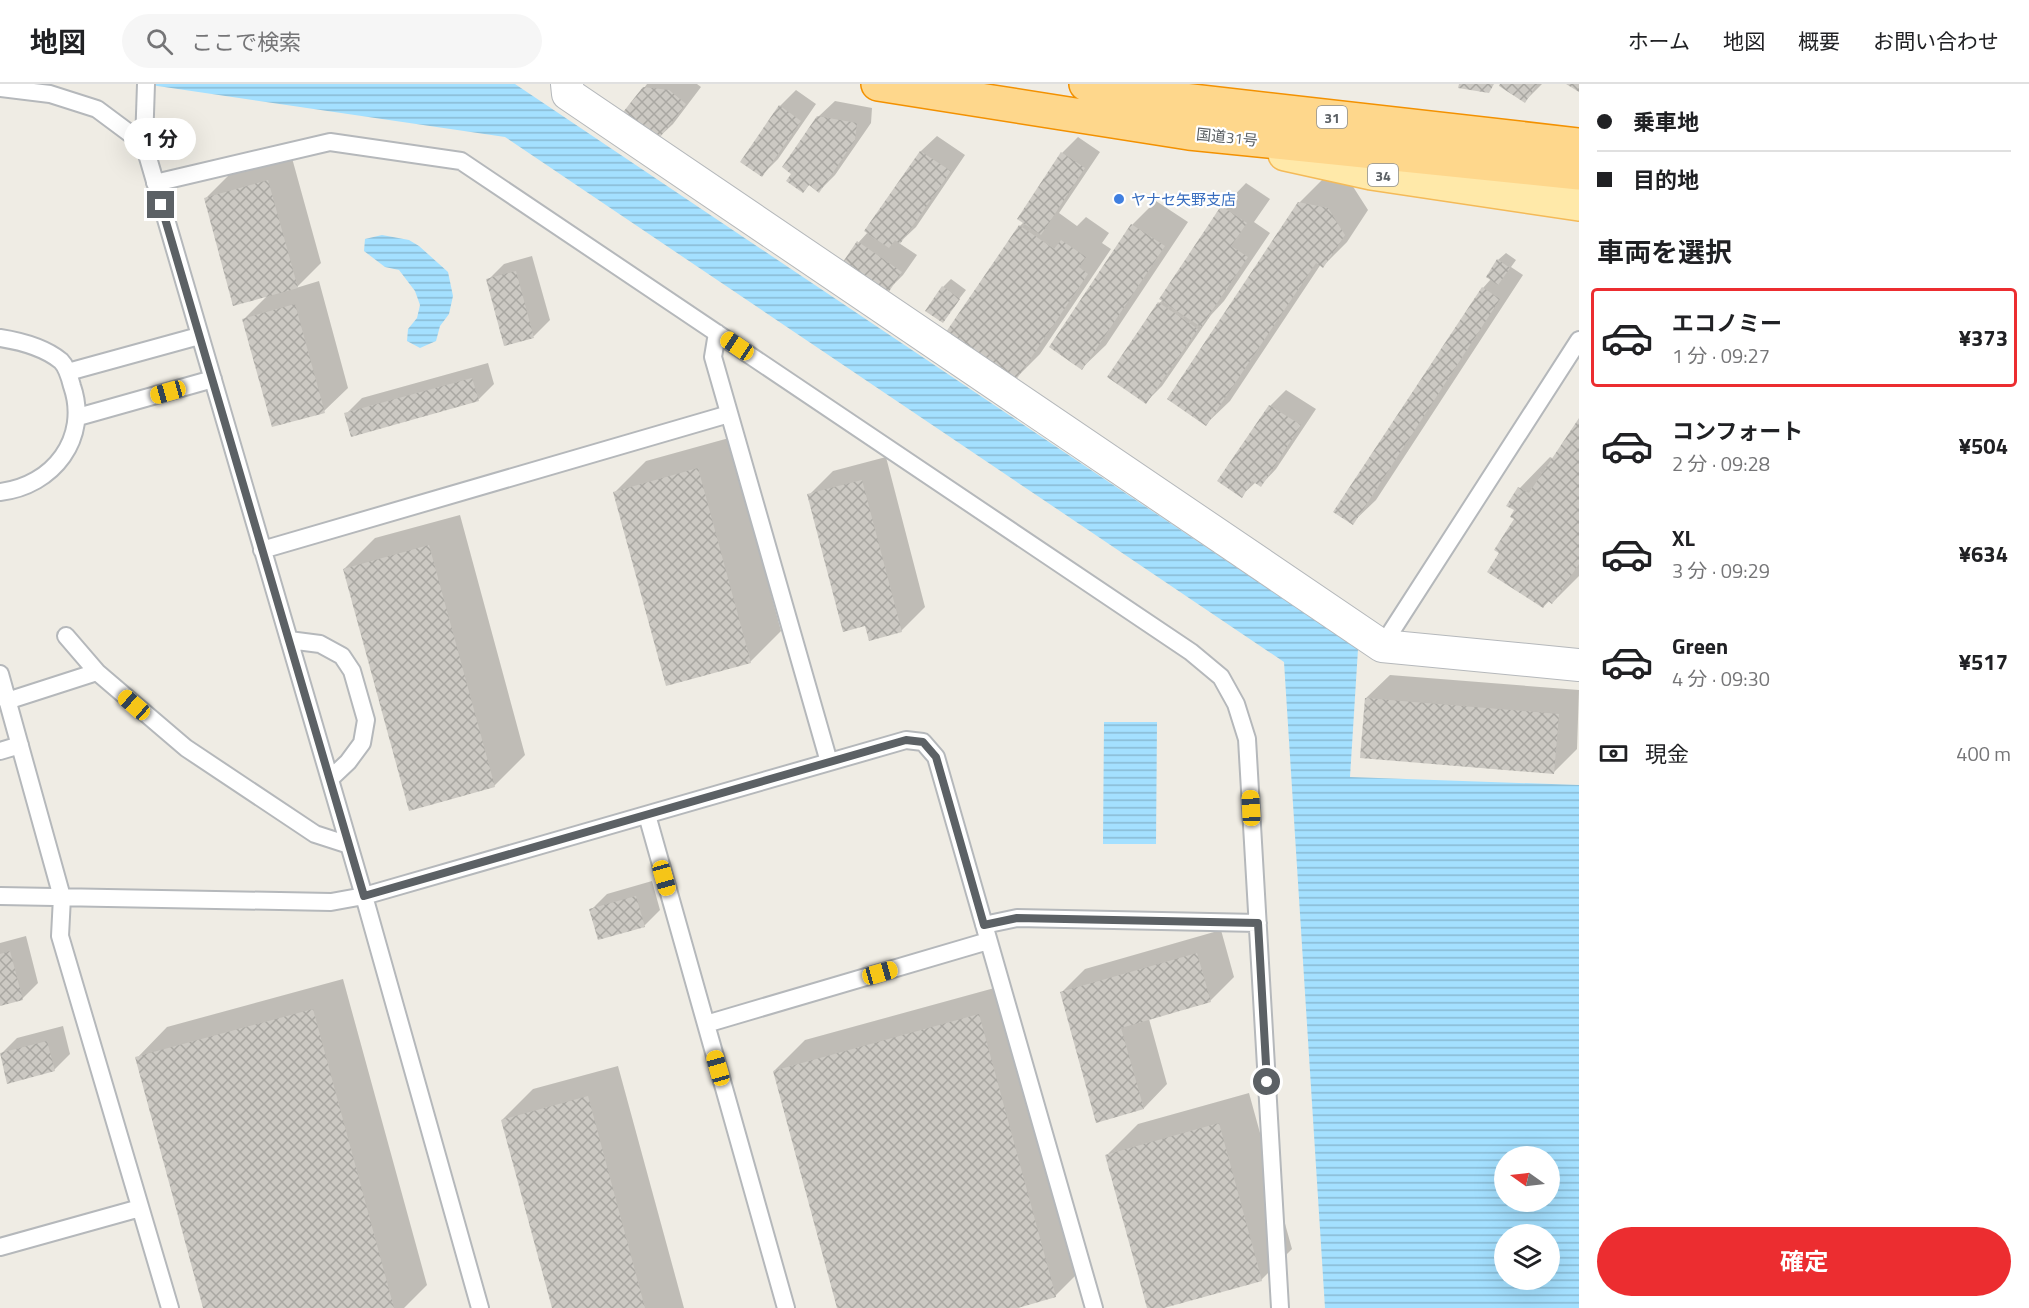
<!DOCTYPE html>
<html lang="ja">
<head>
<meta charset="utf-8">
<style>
  body { margin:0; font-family:"Titillium Web","Noto Sans JP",sans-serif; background:#f6f6f6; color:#202124; height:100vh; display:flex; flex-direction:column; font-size:22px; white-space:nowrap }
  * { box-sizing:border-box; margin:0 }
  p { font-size:20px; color:#757577 }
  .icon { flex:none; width:33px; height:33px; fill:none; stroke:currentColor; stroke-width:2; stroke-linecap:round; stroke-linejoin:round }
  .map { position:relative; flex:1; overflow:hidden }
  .sheet { display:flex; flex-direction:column; background:#fff; width:450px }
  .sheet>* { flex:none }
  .guide { display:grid; align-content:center; height:132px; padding:0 18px; background:#fff }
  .needle { width:39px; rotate:284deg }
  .fabs { position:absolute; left:1494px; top:1062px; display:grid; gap:12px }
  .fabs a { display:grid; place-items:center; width:66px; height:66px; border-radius:50%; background:#fff; box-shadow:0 6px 24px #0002; font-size:30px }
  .end { position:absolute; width:27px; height:27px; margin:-14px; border:8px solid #5c6165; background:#fff; box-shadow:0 0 0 3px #fff }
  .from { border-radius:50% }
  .bubble { position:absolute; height:42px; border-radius:21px; background:#fff; box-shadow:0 6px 24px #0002; font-size:20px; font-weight:700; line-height:42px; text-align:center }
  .car { position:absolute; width:18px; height:36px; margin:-18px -9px; border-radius:8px; box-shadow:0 0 4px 2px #0007; background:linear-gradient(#f5c518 24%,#345 0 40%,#f5c518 0 76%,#345 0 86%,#f5c518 0) }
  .guide b { display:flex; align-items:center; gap:21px; height:57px; font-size:22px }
  .guide b+b { border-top:2px solid #e0e0e0 }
  .guide i { width:15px; height:15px; background:#202124 }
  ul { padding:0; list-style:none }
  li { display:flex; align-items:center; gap:18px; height:99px; margin:0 12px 9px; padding:0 6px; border:3px solid transparent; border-radius:6px }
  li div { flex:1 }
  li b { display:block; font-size:22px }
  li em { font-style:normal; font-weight:700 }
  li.on { border-color:#ec2d30 }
  li>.icon { width:54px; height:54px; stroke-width:1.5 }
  h2 { padding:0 18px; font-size:27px; line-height:72px }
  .pay { display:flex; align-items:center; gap:15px; height:66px; padding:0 18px; font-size:22px }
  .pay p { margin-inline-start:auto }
  .button { display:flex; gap:12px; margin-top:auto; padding:12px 18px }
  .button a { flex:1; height:69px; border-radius:36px; background:#ec2d30; color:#fff; font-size:24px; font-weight:700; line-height:69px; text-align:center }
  header { display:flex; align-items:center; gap:36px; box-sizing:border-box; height:84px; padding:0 30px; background:#fff; border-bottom:2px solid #e0e0e0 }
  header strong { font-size:28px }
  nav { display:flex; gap:33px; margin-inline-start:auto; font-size:21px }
  .search { width:420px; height:54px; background:#f6f6f6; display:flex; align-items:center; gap:15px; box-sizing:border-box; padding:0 21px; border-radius:33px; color:#757577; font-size:22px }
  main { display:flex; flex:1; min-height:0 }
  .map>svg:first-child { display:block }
  .water { fill:url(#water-rules); fill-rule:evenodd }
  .shadow { fill:#0003 }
  .building { fill:url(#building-cross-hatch) }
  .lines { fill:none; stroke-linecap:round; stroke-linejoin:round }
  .lane-casing { stroke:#b5b8bb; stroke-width:20 }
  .street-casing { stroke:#b5b8bb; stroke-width:34 }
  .primary-casing { stroke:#f4ba58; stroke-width:36 }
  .highway-casing { stroke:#f39100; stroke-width:36 }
  .lane { stroke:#fff; stroke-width:16 }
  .street { stroke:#fff; stroke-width:32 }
  .primary { stroke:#ffe9a9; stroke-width:33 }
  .highway { stroke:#fed78c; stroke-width:33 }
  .route { stroke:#5c6165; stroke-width:8 }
  .shop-dot { fill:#3f7fe0; stroke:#fff; stroke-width:2 }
  .labels { text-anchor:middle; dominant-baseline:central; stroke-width:4.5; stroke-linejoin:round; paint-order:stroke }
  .shield { fill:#fff; stroke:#8d9093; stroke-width:1.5 }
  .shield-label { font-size:14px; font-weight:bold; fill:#5c6165 }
  .street-label { font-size:15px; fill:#5c6165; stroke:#fff }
  .shop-label { font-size:15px; fill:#366cbe; stroke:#fff; text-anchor:start }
</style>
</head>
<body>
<header>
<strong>地図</strong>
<div class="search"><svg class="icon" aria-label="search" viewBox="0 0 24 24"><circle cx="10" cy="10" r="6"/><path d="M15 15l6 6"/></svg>ここで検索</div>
<nav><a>ホーム</a><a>地図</a><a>概要</a><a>お問い合わせ</a></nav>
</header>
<main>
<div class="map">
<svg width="1579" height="1224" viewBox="0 0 1579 1224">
  <defs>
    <pattern id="water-rules" width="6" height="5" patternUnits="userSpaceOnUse" patternTransform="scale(1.5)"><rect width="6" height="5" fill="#a4e0ff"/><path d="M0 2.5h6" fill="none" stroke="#89b9d2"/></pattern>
    <pattern id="building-cross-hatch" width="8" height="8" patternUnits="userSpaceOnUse" patternTransform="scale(1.5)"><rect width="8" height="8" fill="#ccc9c3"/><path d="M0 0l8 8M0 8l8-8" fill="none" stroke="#a9a7a2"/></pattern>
  </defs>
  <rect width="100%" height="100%" fill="#efece4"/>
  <path class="water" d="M144,0h371l843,565 -8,128 229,8v523h-254l-41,-646 -779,-525zM1504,1072h46v46h-46zM1504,1150h46v46h-46z
    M382,151l27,5 10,6 29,26 5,24 -4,18 -9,12 -4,15 -16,7 -13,-7 1,-12 9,-11 3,-13 -5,-14 -16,-21 -14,-3 -21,-16 1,-12z
    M1104,638h53l-1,122h-53z"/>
  <path class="shadow" d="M647,0h50l4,3 -28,37 -16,15 -13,-51z
    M1502,0h40l-17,17z
    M796,6l20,14 -38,55 -16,16 18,-69z
    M835,17l37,7 -1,15 -36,52 -16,16 -9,-7 -7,7 -10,-17 25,-57z
    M937,52l28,19 -49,72 -17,16 18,12 -14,20 -16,16 -42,-29 14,-20 9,-10 -2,-1 55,-80z
    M1078,53l22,15 -41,61 18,13 9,-9 23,16 -7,10 9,6 -71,105 -24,24 4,-152 4,-4 38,-69z
    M292,74l29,105 -25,25 23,-7 29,107 -24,23 -80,-92 24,-24 -63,-96 24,-24z
    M1323,95l29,6 16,25 -21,32 -24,24 -2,-2 -91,137 -24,23 93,-221z
    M1246,99l24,16 -16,23 16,11 -46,68 -13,14 -49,71 -16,16 13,-99 4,-3 -2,-2 62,-91z
    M1156,117l32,21 -82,123 -24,23 -31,-21 81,-122z
    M1506,169l10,7 -5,7 12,8 -147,225 -24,23 131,-235 8,-9 7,-19z
    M532,172l18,64 -16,16 -28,8 -18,-64 16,-16z
    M951,195l15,11 -24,31 1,-34z
    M488,279l6,21 -16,16 -132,14 16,-16z
    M1286,306l30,19 -40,60 -15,16 -5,-3 -15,14 -22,-15 51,-75z
    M1579,337v155l-27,27 -3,-2 -6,6 -42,-55 15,-33v-9l-8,-5 12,-17 30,-31 4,2z
    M729,354l52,193 -31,31 -135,-170 31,-31z
    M886,373l39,150 -24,24 -92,-136 24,-24z
    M460,431l65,240 -31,31 -150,-217 31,-31z
    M1390,591l189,15 -2,59 -24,24 -187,-75z
    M652,797l8,29 -16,16 -53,-16 16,-16z
    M1221,846l13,47 -24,24 -61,18 18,65 -23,24 -83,-115 24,-24z
    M26,852l12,47 -16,16 -22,6v-62z
    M343,895l84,306 -23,23h-199l-68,-250 30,-31z
    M1009,900l77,281 -31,31 -40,12h-177l-64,-237 31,-31z
    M63,942l7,28 -16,16 -53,-16 16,-16z
    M618,982l66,242h-131l-51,-188 31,-31z
    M1249,1009l43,156 -31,31 -102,28h-10l-42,-153 31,-31z"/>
  <path class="building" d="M1459,0h35l-5,9 -31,-5z
    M1500,0h37l-12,19 -26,-17z
    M1566,0h13v8z
    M643,3l26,3 17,14 -29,37 -37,-25z
    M779,21l22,16 -39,56 -22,-15z
    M817,32l40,7 -2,17 -36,53 -10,-8 -6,8 -17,-12 5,-7 -9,-7z
    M920,67l31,20 -51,73 -5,-4 -6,8 -25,-17z
    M1061,68l24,16 -44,67 -24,-16z
    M268,96l30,108 -65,18 -29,-108z
    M1298,118l30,6 17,27 -22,33 -7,-5 -110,163 -39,-27z
    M1221,122l26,17 -16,23 17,11 -47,70 -42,-28z
    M1131,140l34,22 -83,124 -33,-23z
    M1019,141l35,24 7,-9 25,17 -7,10 9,7 -72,106 -70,-48z
    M857,157l45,31 -14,21 -45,-31z
    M1497,175l13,9 -12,17 -12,-8z
    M516,187l18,67 -30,8 -18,-67z
    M942,202l18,13 -17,24 -18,-12z
    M1482,203l18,12 -147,226 -20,-13z
    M1158,218l40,27 -52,75 -39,-27z
    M295,220l30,109 -53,14 -30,-108z
    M472,294l7,23 -128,36 -7,-24z
    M1269,321l32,20 -40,62 -9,-6 -10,17 -25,-17z
    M1579,334v146l-27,40 -4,-3 -5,7 -56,-36 12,-19 -5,-3 20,-31 -4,-2 4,-7 -8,-4 12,-19 11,6z
    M698,384l53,195 -85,23 -53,-194z
    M862,396l40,152 -33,9 -4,-15 -22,6 -36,-138z
    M429,461l66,242 -86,24 -66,-242z
    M1365,614l194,16 -5,60 -194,-16z
    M636,812l9,31 -47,13 -9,-31z
    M10,867l13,49 -23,6v-52z
    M1197,869l14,49 -90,26 23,81 -48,14 -36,-131z
    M313,925l81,299h-191l-68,-251z
    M979,930l77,283 -38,11h-181l-64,-237z
    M47,957l8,30 -48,13 -7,-31z
    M588,1012l57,212h-93l-51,-188z
    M1219,1039l43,158 -98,27h-17l-42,-153z"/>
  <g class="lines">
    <g class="lane-casing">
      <path id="lane" d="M146,0l-2,60 220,752 116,412
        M0,4l50,6 47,15 47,35
        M155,99l175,-41 131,19 730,491 30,25 15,27 11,35 33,569
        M717,249l-4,24 116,405
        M0,254c19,3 45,10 61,23 6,6 9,17 11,25 18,52 -19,100 -72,106
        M68,288l131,-36
        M78,333l135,-38
        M262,466l467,-136
        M66,552l31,36 89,76 129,86 34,11
        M289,556l31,4 22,12 10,15 14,49 -4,23 -14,19 -18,17
        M1382,562l197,-306
        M0,590l62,223 -2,39 110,372
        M7,617l90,-29
        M0,667l20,-6
        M647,731l139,493
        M0,812l331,6 33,-6 542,-156 17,2 13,15 158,551
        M984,841l33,-7 241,5
        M706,940l282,-83
        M0,1163l140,-39"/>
    </g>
    <g class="street-casing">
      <path id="street" d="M567,0l1,10 814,552 197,19"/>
    </g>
    <g class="primary-casing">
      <path id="primary" d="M1285,70l86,19 208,31"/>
    </g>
    <g class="highway-casing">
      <path id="highway" d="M878,0l311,49 390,40
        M1086,0l89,15 404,46"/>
    </g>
    <use href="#lane" class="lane"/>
    <use href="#street" class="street"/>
    <use href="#primary" class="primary"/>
    <use href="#highway" class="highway"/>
  </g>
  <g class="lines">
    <path class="route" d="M161,121l203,691 542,-156 17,2 13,15 48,168 33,-7 241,5 9,159"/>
  </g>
  <circle class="shop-dot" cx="1119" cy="115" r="6"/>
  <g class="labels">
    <g class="shield">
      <rect x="1317" y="22" width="30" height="22" rx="4.5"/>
      <rect x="1368" y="80" width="30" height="22" rx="4.5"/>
    </g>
    <g class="shield-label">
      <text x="1332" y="33">31</text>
      <text x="1383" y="91">34</text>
    </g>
    <g class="street-label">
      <text transform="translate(1227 53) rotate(6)">国道31号</text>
    </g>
    <g class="shop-label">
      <text x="1131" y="115">ヤナセ矢野支店</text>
    </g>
  </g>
</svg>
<div class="fabs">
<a><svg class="needle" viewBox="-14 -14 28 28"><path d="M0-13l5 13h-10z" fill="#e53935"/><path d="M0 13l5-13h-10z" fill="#757577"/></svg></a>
<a><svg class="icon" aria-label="layers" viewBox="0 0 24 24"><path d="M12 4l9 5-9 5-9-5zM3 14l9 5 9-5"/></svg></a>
</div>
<i class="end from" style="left:1267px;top:998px"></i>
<i class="end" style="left:161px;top:121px"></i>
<div class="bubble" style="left:124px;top:34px;width:72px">1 分</div>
<i class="car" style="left:737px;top:262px;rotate:304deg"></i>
<i class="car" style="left:168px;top:308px;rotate:254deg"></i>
<i class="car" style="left:134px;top:621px;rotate:311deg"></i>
<i class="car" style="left:1251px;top:724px;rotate:357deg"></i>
<i class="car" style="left:664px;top:794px;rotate:164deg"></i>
<i class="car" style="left:880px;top:889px;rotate:74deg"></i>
<i class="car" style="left:718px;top:984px;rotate:344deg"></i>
</div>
<section class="sheet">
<div class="guide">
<b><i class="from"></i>乗車地</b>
<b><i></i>目的地</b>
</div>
<h2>車両を選択</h2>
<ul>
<li class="on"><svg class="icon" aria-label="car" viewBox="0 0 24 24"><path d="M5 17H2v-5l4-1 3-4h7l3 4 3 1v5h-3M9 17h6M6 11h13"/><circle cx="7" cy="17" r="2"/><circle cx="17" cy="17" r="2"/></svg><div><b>エコノミー</b><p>1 分 · 09:27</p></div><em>¥373</em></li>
<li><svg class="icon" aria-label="car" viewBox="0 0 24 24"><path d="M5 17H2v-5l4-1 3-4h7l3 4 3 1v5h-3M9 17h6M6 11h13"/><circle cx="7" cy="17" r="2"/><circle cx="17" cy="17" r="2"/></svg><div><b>コンフォート</b><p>2 分 · 09:28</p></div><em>¥504</em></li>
<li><svg class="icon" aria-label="car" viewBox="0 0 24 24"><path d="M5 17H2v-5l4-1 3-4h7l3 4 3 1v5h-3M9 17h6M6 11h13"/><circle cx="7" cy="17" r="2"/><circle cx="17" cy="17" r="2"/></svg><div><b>XL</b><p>3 分 · 09:29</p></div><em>¥634</em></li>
<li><svg class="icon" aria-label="car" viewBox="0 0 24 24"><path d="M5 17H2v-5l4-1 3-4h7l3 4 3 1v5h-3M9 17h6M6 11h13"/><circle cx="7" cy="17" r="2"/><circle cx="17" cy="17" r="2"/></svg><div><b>Green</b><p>4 分 · 09:30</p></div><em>¥517</em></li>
</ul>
<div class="pay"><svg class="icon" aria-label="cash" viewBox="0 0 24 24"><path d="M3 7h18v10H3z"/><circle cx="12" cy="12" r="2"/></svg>現金<p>400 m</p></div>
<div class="button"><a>確定</a></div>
</section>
</main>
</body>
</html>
